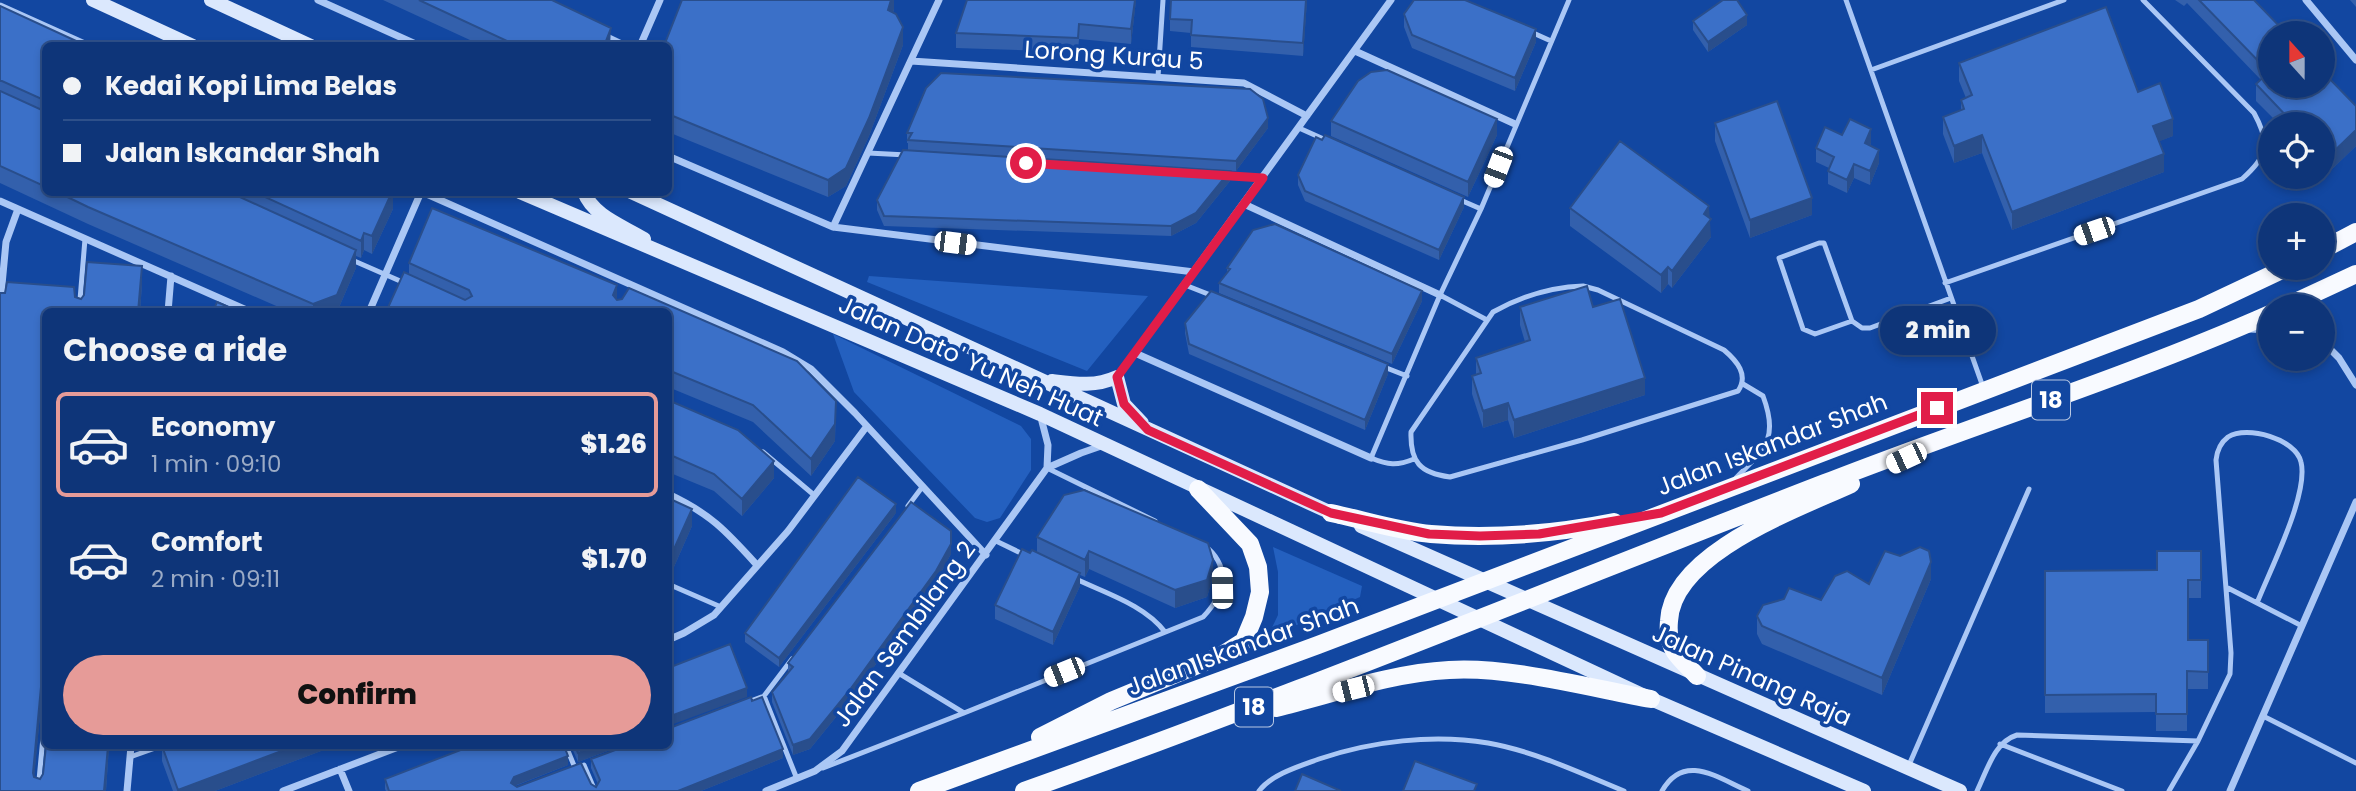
<!DOCTYPE html>
<html lang="en">
<head>
<meta charset="utf-8">
<style>
  body { margin:0; font-family:Poppins,sans-serif; background:#1c4080; color:#f1f3f6; height:100vh; display:flex; flex-direction:column; font-size:26px; white-space:nowrap }
  * { box-sizing:border-box; margin:0 }
  p { font-size:23px; color:#9babc6 }
  .icon { flex:none; width:38px; height:38px; fill:none; stroke:currentColor; stroke-width:2; stroke-linecap:round; stroke-linejoin:round }
  .map { position:relative; flex:1; overflow:hidden }
  .sheet { position:absolute; left:42px; top:308px; width:630px; height:441px; display:flex; flex-direction:column; background:#0e3579; border-radius:10px; box-shadow:0 4px 10px #0003,0 0 0 2px #2e508a }
  .sheet>* { flex:none }
  .banner { position:absolute; left:42px; top:42px; width:630px; height:154px; border-radius:10px; box-shadow:0 4px 10px #0003,0 0 0 2px #2e508a; display:grid; align-content:center; height:154px; padding:0 21px; background:#0e3579 }
  .needle { width:46px; rotate:339deg }
  .fabs { position:absolute; left:2258px; top:21px; display:grid; gap:14px }
  .fabs a { display:grid; place-items:center; width:77px; height:77px; border-radius:50%; background:#0e3579; box-shadow:0 4px 10px #0003,0 0 0 2px #2e508a; font-size:35px }
  .end { position:absolute; width:32px; height:32px; margin:-16px; border:9px solid #e11d48; background:#fff; box-shadow:0 0 0 4px #fff }
  .from { border-radius:50% }
  .bubble { position:absolute; height:49px; border-radius:24px; background:#0e3579; box-shadow:0 4px 10px #0003,0 0 0 2px #2e508a; font-size:23px; font-weight:800; line-height:49px; text-align:center }
  .car { position:absolute; width:21px; height:42px; margin:-21px -10px; border-radius:9px; box-shadow:0 0 5px 2px #0007; background:linear-gradient(#fff 24%,#345 0 40%,#fff 0 76%,#345 0 86%,#fff 0) }
  .banner b { display:flex; align-items:center; gap:24px; height:66px; font-size:26px }
  .banner b+b { border-top:2px solid #2e508a }
  .banner i { width:18px; height:18px; background:#f1f3f6 }
  ul { padding:0; list-style:none }
  li { display:flex; align-items:center; gap:21px; height:105px; margin:0 14px 10px; padding:0 7px; border:4px solid transparent; border-radius:10px }
  li div { flex:1 }
  li b { display:block; font-size:26px }
  li em { font-style:normal; font-weight:800 }
  li.active { border-color:#e69b98 }
  li>.icon { width:63px; height:63px; stroke-width:1.5 }
  h2 { padding:0 21px; font-size:32px; line-height:84px }
  .cta { display:flex; gap:14px; margin-top:auto; padding:14px 21px }
  .cta a { flex:1; height:80px; border-radius:42px; background:#e69b98; color:#111; font-size:28px; font-weight:800; line-height:80px; text-align:center }
  .map>svg:first-child { display:block }
  .green { fill:#2460bf }
  .lines { fill:none; stroke-linecap:round; stroke-linejoin:round }
  .lane { stroke:#aac7f5; stroke-width:5 }
  .street { stroke:#aac7f5; stroke-width:7 }
  .secondary { stroke:#dbe8fd; stroke-width:14 }
  .primary { stroke:#f8faff; stroke-width:18 }
  .wall { fill:#3360ac }
  .shaded-wall { fill:#294e8c }
  .building { fill:#3b70c8; stroke:#294e8c; stroke-width:2 }
  .route { stroke:#e11d48; stroke-width:9 }
  .labels { text-anchor:middle; dominant-baseline:central; stroke-width:7; stroke-linejoin:round; paint-order:stroke }
  .shield { fill:#1247a1; stroke:#b8c8e3; stroke-width:2 }
  .shield-label { font-size:23px; font-weight:bold; fill:#fff }
  .street-label { font-size:24px; fill:#fff; stroke:#1247a1 }
</style>
</head>
<body>
<div class="map">
<svg width="2356" height="791" viewBox="0 0 2356 791">
  <rect width="100%" height="100%" fill="#1247a1"/>
  <path class="green" d="M869,276l279,20 -61,75 -220,-89z
    M833,334l188,92 10,13v31l-31,48 -13,4 -12,-4 -121,-126z
    M1273,547l89,39 -2,11 -93,41 11,-23v-43z"/>
  <g class="lines">
    <path class="lane" d="M1846,0l137,387
      M1531,32l20,9
      M605,35l23,11
      M1871,70l193,-70
      M1158,77l5,-77
      M1299,128l29,13
      M868,153l39,2
      M1224,175l39,3
      M1458,199l23,10
      M352,260l55,24
      M1945,283l297,-104c26,-23 29,-35 12,-66l-111,-113
      M1185,285l28,11
      M1583,286l15,4 126,60c13,11 25,25 14,41l-156,49 -132,37c-30,-4 -40,-15 -39,-45l82,-120c27,-15 58,-25 90,-26z
      M1440,295l47,25
      M79,312l6,-73
      M1852,321l-37,13 -12,-5 -24,-71 40,-15h5l28,78 10,7h8l81,-30
      M1384,367l23,9
      M763,452l51,43
      M1414,459c-17,7 -26,6 -43,-1l69,-163 41,-86 88,-209
      M1047,468l108,53
      M1736,478c29,-30 43,-39 27,-82l-20,-12
      M908,506l15,-20
      M996,541l29,14
      M1076,579c29,14 69,26 89,53
      M668,584l53,23
      M2226,587l76,39
      M900,674l64,39 239,-96c22,-23 29,-50 1,-72
      M764,696l33,83
      M748,702l16,-6 28,-37
      M2263,716l93,47
      M2000,744l122,47
      M566,746l9,22
      M130,757l31,-11
      M584,765l11,26
      M1909,765l120,-276
      M823,768l141,-55
      M38,791l8,-86
      M1259,791c13,-17 41,-25 60,-32 53,-18 114,-25 169,-16 46,8 92,30 136,48
      M1662,791c22,-39 56,-13 86,0
      M1977,791c10,-20 17,-49 40,-56l181,6
      M2169,791l29,-50 32,-67 1,-21 -15,-193c1,-9 4,-17 12,-23 19,-12 68,2 73,25 8,32 -31,108 -44,141"/>
    <path class="street" d="M318,0l102,46
      M2306,0l50,60
      M0,6l89,40
      M640,46l20,-46
      M1355,51l160,73
      M911,61l333,22 63,33
      M668,156l165,71 361,45
      M422,192l361,160 28,17 44,44 131,142
      M0,201l251,111
      M1244,204l196,91
      M833,227l106,-227
      M0,306l6,-64 12,-33
      M168,312l3,-36
      M369,312l52,-120
      M2249,329l21,1
      M2322,341l17,17 17,27
      M1135,353l236,105
      M1117,377l274,-377
      M1040,414l8,31 -1,23
      M668,494c43,20 58,37 89,71
      M668,640l16,-7 30,-18 74,-84 79,-105
      M340,769l9,22
      M127,791l4,-45
      M283,791l118,-45
      M766,791l49,-20 27,-20 205,-283 34,-15 23,-8
      M2230,791l126,-289"/>
    <path class="secondary" d="M93,0l100,46
      M211,0l100,46
      M520,192l520,222 611,285 213,92
      M584,192c9,24 39,34 60,47
      M631,192l709,325
      M1052,381c24,3 43,6 65,-4l7,27 18,19
      M1361,526l599,265"/>
    <path class="primary" d="M2322,250l34,-18
      M2287,306l69,-32
      M1331,513c33,7 67,18 100,21 62,5 123,0 183,-12
      M1697,676c-7,-8 -16,-15 -22,-24 -6,-9 -7,-20 -6,-31 3,-68 128,-112 182,-137
      M1276,708c57,-14 115,-35 173,-38 60,-4 142,18 202,29
      M1040,737l71,-36 111,-46 22,-14 10,-24 6,-25 -2,-25 -8,-23 -52,-55
      M919,791l399,-146 881,-336 87,-41
      M1024,791c269,-96 534,-205 801,-308 148,-58 300,-105 445,-169"/>
  </g>
  <path class="wall" d="M383,0h169l59,44 -1,2h-127z
    M894,0v9l-1,4 10,32 -34,91 -23,50 -18,11 -160,-65v-86z
    M1136,0l-5,44 -52,-5 -1,13 -122,-4v-15z
    M1307,0l-4,56 -112,-9v-14l-21,-2v-12z
    M2175,0h79l102,106v40l-29,28 -5,-4v-46h-43l-23,-23v-17l5,-4 -74,-77 -3,3z
    M2350,0h6v7z
    M0,6l46,40v146h347v17l-21,45 -8,-4 -3,8 -5,-2v12l-19,44h-47l-202,-88 -88,-41z
    M1404,14l132,28 -21,49 -103,-43 -8,-21z
    M1693,21l54,4 -39,27 -15,-22z
    M1959,63l179,29 35,44 -14,5 5,31 -152,58 -30,-77 -28,10 -11,-29v-17l18,-7v-10l5,-2 -7,-17z
    M1331,121l166,14 -29,62 -137,-61z
    M1715,123l97,92 -62,23 -35,-97z
    M1268,128l-32,43 -328,-21v-7h-1v-10z
    M1842,135l29,8 -1,3 9,17 -9,22 -16,-7 -7,15 -19,-9v-13l1,-3 -13,-6v-14z
    M1298,175l166,32 -25,53 -134,-59 -7,-16z
    M1230,181l-34,42 -25,13 -287,-10 -7,-16v-10z
    M432,208l185,77v15l5,-1 7,-11 168,73 39,40 -1,40 -24,35 -58,-54 -85,-35v-75h-282l18,-40 5,2v-11z
    M1570,208l141,29 -39,51 -4,-4 -7,9 -91,-67z
    M87,262l55,4v18l-2,28h-94v388l-3,1 -2,4 -7,71 6,3 3,-5 3,-28h63l-3,45h-106v-498h5l2,-11 67,5 1,10 6,2 3,-4z
    M1227,268l195,33 -30,63 -173,-71v-10l8,-9z
    M1520,307h73l52,88 -131,43 -6,-18 -25,8 -11,-34v-18l4,-1v-17l49,-16 -5,-17z
    M1185,323l203,51 -23,56 -176,-76 -4,-21z
    M668,400l106,78 -32,38 -28,-25 -46,-19z
    M668,498l24,28 -22,50 -2,-1z
    M896,513l-117,154 -34,-25v-9z
    M1037,537l176,40 -6,20 -32,11 -86,-39 -4,8 -5,-2v11l-27,59 -58,-26v-14l35,-52h7z
    M2201,551v47h-13v42h20v49h-21v42h-31v-19l-111,1v-142l112,-1z
    M951,554l-15,28 -87,119 -39,48 -17,6 -21,-53v-10l16,-19v-10z
    M1931,579l-49,116 -120,-51 -5,-10v-18l64,-16 48,-16z
    M162,746h167v2l-114,43h-42l-11,-30z
    M571,746h50l-43,16z
    M783,758l-82,33h-315l-1,-2v-10l183,-14 -53,21 2,1 74,-3 5,3 2,-3 -7,-16v-9z"/>
  <path class="shaded-wall" d="M890,0h4v9l-6,19v-18z
    M1135,0h1l-5,44v-15z
    M1306,0h1l-4,56v-13z
    M1747,15v10l-39,27v-10z
    M903,27v18l-34,91 -23,50 -18,11v-17z
    M611,28l-1,18h-6z
    M1536,29v13l-21,49v-13z
    M1268,118v10l-32,43v-10z
    M1497,119v16l-29,62v-15z
    M2173,119v17l-20,8v-18z
    M1871,129v14l-6,14v-14z
    M2356,130v16l-29,28v-16z
    M1982,135v18l-28,10v-17z
    M1879,150v13l-9,22v-14z
    M2164,154v18l-152,58v-18z
    M1854,164v14l-7,15v-13z
    M1230,171v10l-34,42 -25,13v-10z
    M393,192v17l-21,45v-18z
    M1464,197v10l-25,53v-10z
    M1812,198v17l-62,23v-18z
    M1709,206l2,31 -39,51v-17l32,-57z
    M364,233v17l-3,8v-17z
    M356,250v18l-19,44h-24v-8z
    M142,266v18l-2,28h-2z
    M1668,267v17l-7,9v-18z
    M617,285v17l-4,-7z
    M1422,291v10l-30,63v-10z
    M1388,364v10l-23,56v-10z
    M1645,378v17l-131,43v-18z
    M836,401l-1,40 -24,35v-17z
    M1508,403v17l-25,8v-17z
    M774,461v17l-32,38v-17z
    M896,504v9l-117,154v-9z
    M692,509v17l-22,50v-18z
    M951,544v10l-15,28 -87,119 -39,48 -17,6v-10z
    M1089,551v18l-4,8v-17z
    M1213,560v17l-6,20 -32,11v-18z
    M1931,562v17l-49,116v-17z
    M1080,573v13l-27,59v-13z
    M43,683v18l-2,4 -8,86v-18l8,-86z
    M747,688v9l-79,29v-9z
    M108,746h1l-3,45h-2z
    M295,746h34v2l-114,43h-37v-1z
    M596,746h25l-43,16v-9z
    M783,749v9l-82,33h-23z
    M568,756v9l-54,21 -3,-3 3,-6z"/>
  <path class="building" d="M419,0h133l59,28 -7,18h-86z
    M682,0h209l-3,10 8,4 7,13 -34,91 -23,50 -18,12 -160,-66v-68h-4z
    M967,0h168l-4,29 -52,-5 -1,14 -122,-5z
    M1171,0h135l-3,43 -112,-8 1,-15 -22,-1z
    M1414,0h51l71,29 -21,49 -103,-43 -8,-21z
    M1723,0h14l10,15 -39,27 -15,-21z
    M2199,0h55l32,33h-16v53h52v-15l34,35v24l-29,28 -5,-5v-29h-28l-38,-40 13,-12z
    M0,6l87,40h-41v55l-44,-20h-2z
    M2106,7l32,85 22,-9 13,36 -20,7 11,28 -152,58 -30,-77 -28,11 -11,-29 21,-8 -3,-9 11,-5 -13,-32z
    M1387,70l110,49 -29,63 -137,-61 27,-40 13,-9z
    M941,73l309,16 13,10 5,19 -32,43 -328,-21 4,-7h-5l19,-45z
    M0,91l44,20h2v76l-46,-21z
    M1777,101l35,97 -62,22 -35,-97z
    M1850,119l21,10 -6,14 14,7 -9,21 -16,-7 -7,16 -19,-9 6,-14 -18,-9 9,-21 17,8z
    M1325,135l139,62 -25,53 -134,-59 -7,-16 18,-38 6,3z
    M1620,141l89,65 -5,8 7,5 -39,52 -4,-4 -7,8 -91,-67z
    M903,150l327,21 -34,42 -25,13 -287,-10 -7,-16z
    M57,192h172l127,58 -19,45 -24,9 -225,-97z
    M254,192h138l-20,44 -8,-3 -3,8z
    M432,208l185,77 -4,10 4,5 5,-1 7,-11 168,73 39,40 -1,23 -24,35 -58,-54 -85,-35v-58h-282l18,-40 61,28 7,-4 -3,-6 -60,-27z
    M1275,224l147,67 -30,63 -173,-71 11,-14 -3,-1 26,-38z
    M87,262l55,4 -4,46h-92v371h-3l-2,4 -8,86 1,4 6,2 3,-5 3,-28h62l-4,45h-104v-498h5l2,-11 67,5 1,10 6,2 3,-4z
    M1587,286l6,21 27,-8 25,79 -131,42 -6,-17 -25,8 -11,-35 9,-3 -5,-15 54,-18 -10,-33z
    M1211,291l177,73 -23,56 -176,-76 -4,-21z
    M217,302l23,10h-27z
    M668,400l70,30 36,31 -32,38 -28,-25 -46,-20z
    M858,477l38,27 -117,154 -34,-25z
    M1084,490l124,53 5,17 -6,20 -32,10 -86,-39 -4,9 -48,-23 27,-42z
    M668,498l24,11 -22,49h-2z
    M911,502l40,29v13l-15,27 -87,120 -39,48 -17,6 -21,-53 21,-25 -5,-4z
    M1920,547l9,4 2,11 -49,116 -120,-52 -5,-10 6,-11 21,-6 5,-11 32,12 14,-24 12,-5 22,13 16,-33 15,5z
    M1022,549l8,4 2,-3 48,23 -27,59 -58,-27z
    M2157,551h44v29h-13v60h20v32l-21,-1v43h-31v-20l-111,1v-124l112,-1z
    M730,644l17,44 -79,29v-49z
    M751,697l1,4 10,-4 21,52 -105,42h-289l-4,-12 86,-33h93l4,10 -54,21 -3,6 6,4 64,-24 10,21 5,3 4,-7 -9,-21 35,-13h42v-19l2,1z
    M162,746h133l-117,44z
    M575,746h21l-18,7z
    M1415,761l62,23 -3,7h-71z
    M1302,774l39,17h-46z"/>
  <g class="lines">
    <path class="route" d="M1026,163l237,15 -146,199 7,27 24,26 183,83 98,21 51,2 59,-2 122,-21 276,-105"/>
  </g>
  <g class="labels">
    <g class="shield">
      <rect x="2032" y="380.5" width="38" height="39" rx="5"/>
      <rect x="1235" y="687.5" width="38" height="39" rx="5"/>
    </g>
    <g class="shield-label">
      <text x="2051" y="400">18</text>
      <text x="1254" y="707">18</text>
    </g>
    <g class="street-label">
      <text transform="translate(1114 55) rotate(4)">Lorong Kurau 5</text>
      <text transform="translate(971 361) rotate(24)">Jalan Dato' Yu Neh Huat</text>
      <text transform="translate(1772 444) rotate(-21)">Jalan Iskandar Shah</text>
      <text transform="translate(904 634) rotate(-54)">Jalan Sembilang 2</text>
      <text transform="translate(1243 646) rotate(-20)">Jalan Iskandar Shah</text>
      <text transform="translate(1752 675) rotate(24)">Jalan Pinang Raja</text>
    </g>
  </g>
</svg>
<div class="fabs">
<a><svg class="needle" viewBox="-14 -14 28 28"><path d="M0-13l5 13h-10z" fill="#e53935"/><path d="M0 13l5-13h-10z" fill="#9babc6"/></svg></a>
<a><svg class="icon" aria-label="locate" viewBox="0 0 24 24"><circle cx="12" cy="12" r="6"/><path d="M12 2v4M12 18v4M2 12h4M18 12h4"/></svg></a>
<a>+</a>
<a>−</a>
</div>
<i class="end from" style="left:1026px;top:163px"></i>
<i class="end" style="left:1937px;top:408px"></i>
<div class="bubble" style="left:1880px;top:306px;width:116px">2 min</div>
<i class="car" style="left:1498px;top:167px;rotate:201deg"></i>
<i class="car" style="left:2094px;top:231px;rotate:251deg"></i>
<i class="car" style="left:955px;top:243px;rotate:97deg"></i>
<i class="car" style="left:1906px;top:458px;rotate:245deg"></i>
<i class="car" style="left:1222px;top:588px;rotate:359deg"></i>
<i class="car" style="left:1064px;top:672px;rotate:248deg"></i>
<i class="car" style="left:1353px;top:689px;rotate:256deg"></i>
<div class="banner">
<b><i class="from"></i>Kedai Kopi Lima Belas</b>
<b><i></i>Jalan Iskandar Shah</b>
</div>
<section class="sheet">
<h2>Choose a ride</h2>
<ul>
<li class="active"><svg class="icon" aria-label="car" viewBox="0 0 24 24"><path d="M5 17H2v-5l4-1 3-4h7l3 4 3 1v5h-3M9 17h6M6 11h13"/><circle cx="7" cy="17" r="2"/><circle cx="17" cy="17" r="2"/></svg><div><b>Economy</b><p>1 min · 09:10</p></div><em>$1.26</em></li>
<li><svg class="icon" aria-label="car" viewBox="0 0 24 24"><path d="M5 17H2v-5l4-1 3-4h7l3 4 3 1v5h-3M9 17h6M6 11h13"/><circle cx="7" cy="17" r="2"/><circle cx="17" cy="17" r="2"/></svg><div><b>Comfort</b><p>2 min · 09:11</p></div><em>$1.70</em></li>
</ul>
<div class="cta"><a>Confirm</a></div>
</section>
</div>
</body>
</html>
